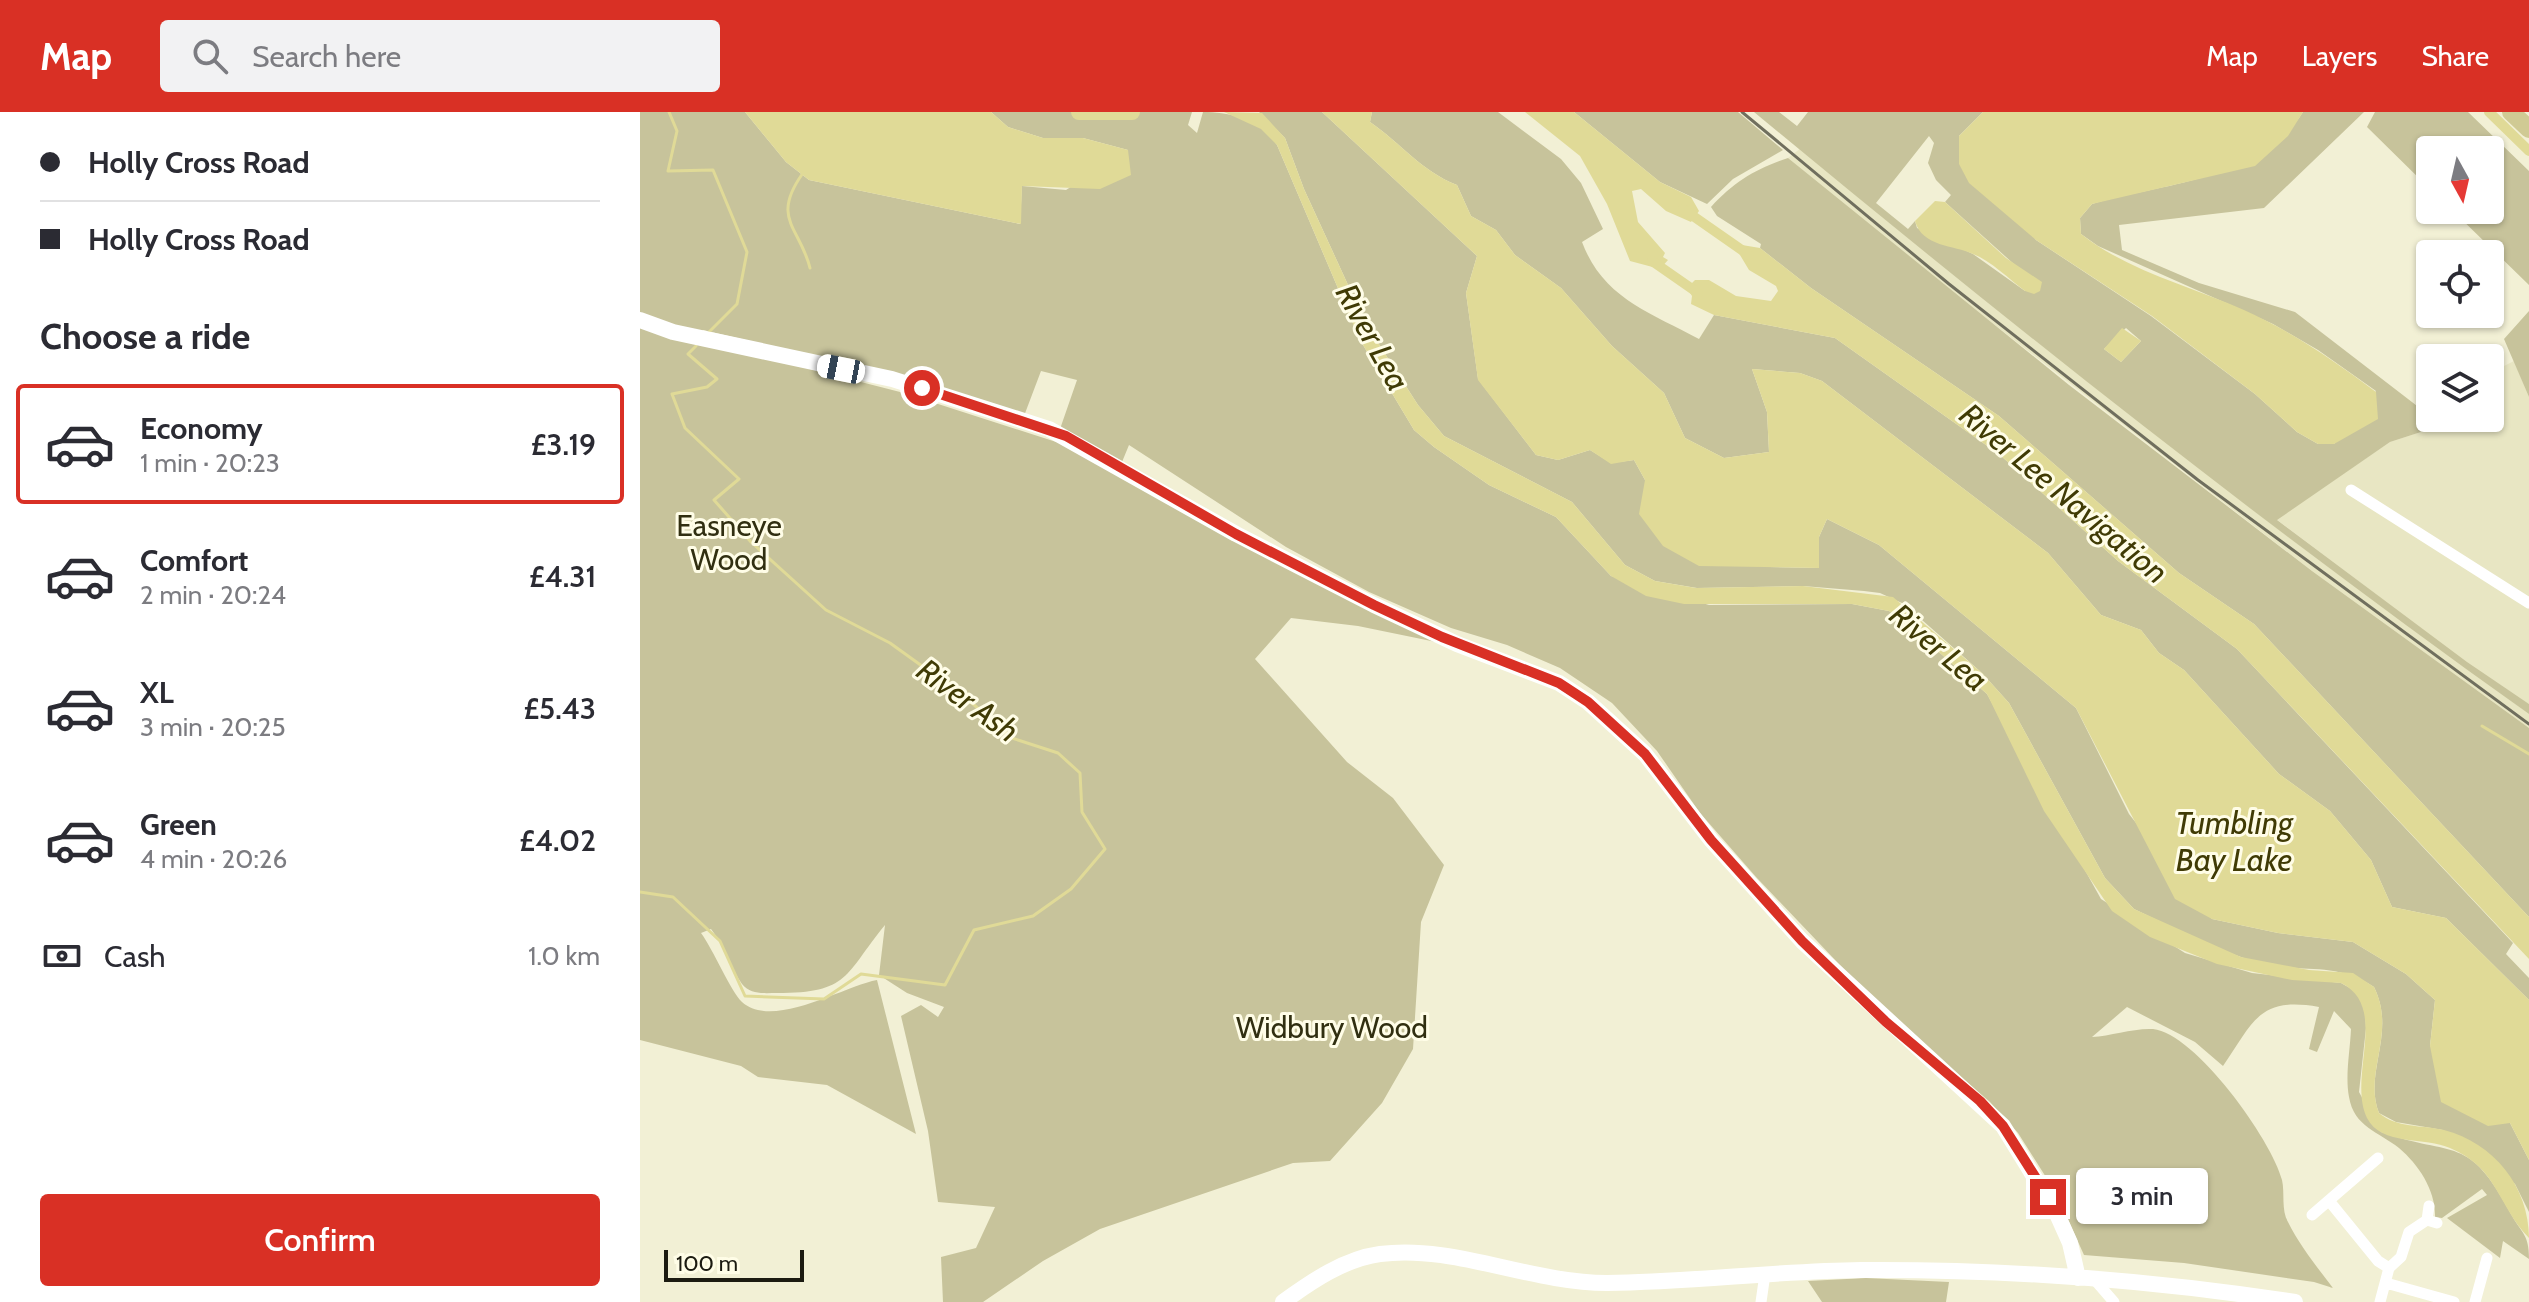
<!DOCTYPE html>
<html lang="en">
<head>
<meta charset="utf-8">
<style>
  body { margin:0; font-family:Cabin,sans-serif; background:#f2f2f3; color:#2b2b33; height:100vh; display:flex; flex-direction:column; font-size:30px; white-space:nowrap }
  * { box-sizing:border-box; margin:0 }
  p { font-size:26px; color:#7c7c81 }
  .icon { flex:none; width:44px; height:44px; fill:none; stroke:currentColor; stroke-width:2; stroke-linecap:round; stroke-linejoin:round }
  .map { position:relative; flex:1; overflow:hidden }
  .side { display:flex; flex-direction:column; background:#fff; width:640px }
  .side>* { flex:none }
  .hud { display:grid; align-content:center; height:176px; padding:0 40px; background:#fff }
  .needle { width:52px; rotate:172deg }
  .controls { position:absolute; left:1776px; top:24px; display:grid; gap:16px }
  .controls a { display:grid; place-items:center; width:88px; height:88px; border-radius:8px; background:#fff; box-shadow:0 2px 6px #0004; font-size:40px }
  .scale { position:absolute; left:24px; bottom:20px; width:140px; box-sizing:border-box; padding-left:8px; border:4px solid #1c1b11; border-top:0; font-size:22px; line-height:28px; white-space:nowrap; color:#1c1b11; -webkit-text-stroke:6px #fffde7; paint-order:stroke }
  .end { position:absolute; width:36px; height:36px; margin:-18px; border:10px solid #d93025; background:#fff; box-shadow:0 0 0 4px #fff }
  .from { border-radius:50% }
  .bubble { position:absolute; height:56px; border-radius:8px; background:#fff; box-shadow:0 2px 6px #0004; font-size:26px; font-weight:600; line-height:56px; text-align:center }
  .car { position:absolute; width:24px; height:48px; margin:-24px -12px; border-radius:10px; box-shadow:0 0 6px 2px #0007; background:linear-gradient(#fff 24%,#345 0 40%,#fff 0 76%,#345 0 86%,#fff 0) }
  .hud b { display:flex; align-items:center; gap:28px; height:76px; font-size:30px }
  .hud b+b { border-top:2px solid #e1e1e2 }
  .hud i { width:20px; height:20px; background:#2b2b33 }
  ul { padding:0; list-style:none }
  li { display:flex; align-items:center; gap:24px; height:120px; margin:0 16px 12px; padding:0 24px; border:4px solid transparent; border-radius:8px }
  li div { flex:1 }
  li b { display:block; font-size:30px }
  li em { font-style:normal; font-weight:600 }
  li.current { border-color:#d93025 }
  li>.icon { width:72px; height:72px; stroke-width:1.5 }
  h2 { padding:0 40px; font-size:36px; line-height:96px }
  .pay { display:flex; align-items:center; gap:20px; height:88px; padding:0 40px; font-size:30px }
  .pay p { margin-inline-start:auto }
  .action { display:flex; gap:16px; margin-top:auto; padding:16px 40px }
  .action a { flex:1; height:92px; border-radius:8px; background:#d93025; color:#fff; font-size:32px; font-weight:600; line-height:92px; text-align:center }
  header { display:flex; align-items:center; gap:48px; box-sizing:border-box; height:112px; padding:0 40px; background:#d93025; color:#fff }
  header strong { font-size:38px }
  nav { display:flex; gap:44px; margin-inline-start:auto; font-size:28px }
  .search { width:560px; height:72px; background:#f2f2f3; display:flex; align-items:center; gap:20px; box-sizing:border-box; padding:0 28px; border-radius:8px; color:#7c7c81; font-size:30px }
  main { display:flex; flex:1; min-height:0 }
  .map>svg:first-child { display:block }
  .built { fill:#e8e6c3 }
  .green { fill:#c7c39b; fill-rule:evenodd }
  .water { fill:#e0da97 }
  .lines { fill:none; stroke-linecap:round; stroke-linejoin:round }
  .stream { stroke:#e0da97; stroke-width:3 }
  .canal { stroke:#e0da97; stroke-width:10 }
  .river { stroke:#e0da97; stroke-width:16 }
  .street { stroke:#fff; stroke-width:11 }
  .secondary { stroke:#fff; stroke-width:16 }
  .primary { stroke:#d0ca94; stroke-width:18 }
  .rail { stroke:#706f5e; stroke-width:3 }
  .route { stroke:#d93025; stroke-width:10 }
  .labels { text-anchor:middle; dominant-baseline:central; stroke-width:6; stroke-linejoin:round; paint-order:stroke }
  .park-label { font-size:30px; fill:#312f11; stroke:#fffde7 }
  .water-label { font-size:32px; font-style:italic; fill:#403b05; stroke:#fffde7 }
</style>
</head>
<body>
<header>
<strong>Map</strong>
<div class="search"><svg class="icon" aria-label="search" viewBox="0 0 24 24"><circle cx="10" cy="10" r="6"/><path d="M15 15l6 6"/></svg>Search here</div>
<nav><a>Map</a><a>Layers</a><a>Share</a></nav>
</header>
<main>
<section class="side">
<div class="hud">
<b><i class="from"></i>Holly Cross Road</b>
<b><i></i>Holly Cross Road</b>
</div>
<h2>Choose a ride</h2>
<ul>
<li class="current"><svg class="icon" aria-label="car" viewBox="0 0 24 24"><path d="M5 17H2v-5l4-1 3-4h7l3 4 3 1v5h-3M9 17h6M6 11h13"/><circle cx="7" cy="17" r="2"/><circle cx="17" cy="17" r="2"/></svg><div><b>Economy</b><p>1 min · 20:23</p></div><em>£3.19</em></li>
<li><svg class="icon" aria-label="car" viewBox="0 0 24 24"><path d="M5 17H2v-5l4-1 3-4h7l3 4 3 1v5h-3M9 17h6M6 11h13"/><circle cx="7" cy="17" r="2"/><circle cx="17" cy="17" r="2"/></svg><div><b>Comfort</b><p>2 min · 20:24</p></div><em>£4.31</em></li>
<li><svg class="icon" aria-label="car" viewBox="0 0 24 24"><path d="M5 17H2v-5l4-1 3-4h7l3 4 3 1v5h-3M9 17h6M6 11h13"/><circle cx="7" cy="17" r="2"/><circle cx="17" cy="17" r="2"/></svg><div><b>XL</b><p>3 min · 20:25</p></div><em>£5.43</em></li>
<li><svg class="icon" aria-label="car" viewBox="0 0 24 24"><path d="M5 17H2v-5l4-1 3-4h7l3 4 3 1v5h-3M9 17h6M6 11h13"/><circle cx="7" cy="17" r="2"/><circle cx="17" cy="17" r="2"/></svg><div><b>Green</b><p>4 min · 20:26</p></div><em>£4.02</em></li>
</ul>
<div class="pay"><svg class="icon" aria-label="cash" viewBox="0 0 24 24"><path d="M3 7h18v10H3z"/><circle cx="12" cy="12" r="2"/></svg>Cash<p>1.0 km</p></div>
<div class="action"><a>Confirm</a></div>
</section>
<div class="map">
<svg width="1889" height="1190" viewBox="0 0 1889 1190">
  <rect width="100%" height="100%" fill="#f2f0d5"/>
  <path class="built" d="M1161,36l248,203 221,172 259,191v14l-217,-157 -450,-349 -74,-64z
    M1874,249l15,36v307l-62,-41 -191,-144 114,-77 34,-11 11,-13h55v-45z"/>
  <path class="green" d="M0,0h105l41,50 23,18 211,44 2,-38 44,4 62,-40 -45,-12h-40l-35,-11 -17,-15h201l-4,13 9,8 6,-21c27,0 59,8 74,33l83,195 54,90 20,17 55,38 67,32 55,59 98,29 143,-1 37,7 12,8 86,75 114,205 84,54 67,20 89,10 16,9 8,17 1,19 -7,64 22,40c74,26 87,1 130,82 11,20 18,20 18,45l-26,-18 -3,17 -53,-40 40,-23 -5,-6 -40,29 -7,-1c1,-26 -16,-52 -36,-69 -20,-16 -45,-21 -50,-51 -4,-21 1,-46 2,-68l-17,-18 -17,41 -8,-3 10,-42c-61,-11 -66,16 -96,59l-28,-24 -68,-35 -35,30c19,-1 41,-9 61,-8 42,4 119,111 129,151 3,13 -1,30 6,42 12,24 29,45 45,66l-19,-6 -130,-19 -100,-8 -28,-62 -38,-60 -28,-31 -113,-98 -121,-127 -56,-64 -43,-62 -45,-48 -52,-35 -53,-23 -56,-17 -82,-36 -83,-45 -157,-102 -7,17 -62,-33 17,-49 -36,-9 -17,45 -188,-55 -133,-31 -10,9 211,54 174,56 358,193 -78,-16 -67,-8 -36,41 92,103 46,36 51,67 -23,57 -8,127 -31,54 -52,58 -37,2 -193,66 -57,32 -60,41h-40l-2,-45 35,-9 19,-41 -57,-5 -10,-71 -27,-115 20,-11 17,12 6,-10 -37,-14 -28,-18 6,-50c-41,50 -35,68 -108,68 -13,0 -26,2 -35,-9 -11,-15 -17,-38 -31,-55l-10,4c12,16 30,59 41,69 31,28 102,-16 135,-22l39,154 -89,-49 -69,-8 -17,-11 -101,-26z
    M619,0h63l155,144 -11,37 12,86 58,76 22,5 32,-10 21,13 23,-3 11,20 124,87 50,1v-31l8,-18 52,26 197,163 53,106 83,105 66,14 75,9 53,32 29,26 -5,46 80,77 19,37v52l-14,-28 -72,-54 -47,-8 -17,-9c-16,-40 18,-79 -5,-126 -40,-26 -70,-13 -114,-24 -43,-12 -86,-35 -126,-54l-29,-31 -96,-175 -27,-30 -78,-69 -24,-11 -16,-2 -61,-5 -106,2 -42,-7 -30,-16 -53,-63 -128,-66 -26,-31 -52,-81 -62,-135 -19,-51z
    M732,0h126l63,47 20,24 22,46 -21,13c21,56 67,70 117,97l15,-24 121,23 165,117 118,106 119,88 276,294 -7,11 23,24v22l-83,-82 -54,-11 -21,-47 -41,-49 -51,-37 -95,-104 -25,-17 -18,-23 -40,-15 -53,-62 -226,-172 -22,-8 -48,-4 15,43 2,40 -45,6 -39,-20 -21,-45 -52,-47 -51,-58 -46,-33 -19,-25 -25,-14 -14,-31c-36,-14 -55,-41 -87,-63z
    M934,0h164l45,38 -50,29 -26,25 -47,-22z
    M1114,0h25l18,14 11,-14h175l-24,24 77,104 115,76 104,78 42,38 21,12h16l42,-53 -58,-41 -45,-26 -175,-78 -17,-12 -1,-16 12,-14c71,-21 168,-23 211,-92h61l-100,96 -145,17 3,25 77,33 96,29 139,107 -10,12 -34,11 -113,78 190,142 62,42v10c-266,-189 -525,-395 -775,-602zM1289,24l5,7 -6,20 8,17 15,15 -6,7 71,64 9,25 -52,-37 -56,-26 -2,-7 -7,8 -32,-26zM1486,216l15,13 -20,21 -17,-13z
    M1735,0h93l61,59v114l-77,-75h38v-60h-60v39l-63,-62z
    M1148,46l281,227 243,186 217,157v189l-275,-293 -75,-51 -180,-157 -188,-128 -51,-40 1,-4 -44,-28 -6,-9c24,-26 45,-38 77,-49z
    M1889,199v86l-25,-58z
    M1226,1166l83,4 -3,20h-124l-14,-21z"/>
  <path class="water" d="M105,0h246l17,15 35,11h40l45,12 3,25 -31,14 -78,-3 -1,38 -212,-44 -23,-18z
    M584,0l38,1 23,25 19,51 62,135 52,81 26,31 128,66 53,63 30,16 41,7 107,-2 90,11 89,76 27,30 96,175 29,31 107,48 68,13 44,3 21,14c23,46 -11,86 5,126 17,15 43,12 65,17 50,13 85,57 85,108 -32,-33 -31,-70 -79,-90 -24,-11 -69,-2 -83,-30 -20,-41 23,-111 -26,-135l-49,-3 -75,-16 -67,-27 -38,-26 -68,-100 -57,-117 -86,-75 -12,-8 -37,-7h-168l-38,-8 -35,-20 -55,-59 -67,-32 -55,-38 -20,-17 -54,-90 -83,-195 -16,-16z
    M682,0h50l-2,10c32,22 51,49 87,63l14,31 25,14 19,25 46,33 51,58 52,47 21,45 39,20 45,-6 -2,-40 -15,-43 48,4 22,8 226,172 53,62 40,15 18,23 25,17 95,104 51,37 41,49 21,47 54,11 83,82v160l-19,-37 -22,3 -47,-24 -11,-56 5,-46 -29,-26 -53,-32 -75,-9 -66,-14 -37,-20 -99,-191 -197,-163 -52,-26 -8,18v31l-120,-2 -36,-20 -24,-32 6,-34 -11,-20 -23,4 -21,-14 -32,10 -22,-5 -58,-75 -12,-87 11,-37z
    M885,0h49l86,70 31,15 8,14 -8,11 -25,-11 -25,-22 -9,2 6,31 27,31 -2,4 5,3 -8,9 -30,-8 -23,-57 -27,-48z
    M1343,0h320l-15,24 -33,30 -163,38 -12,14 1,16c47,37 109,52 163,76 47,21 91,51 132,82l2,27 -44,25h-16l-21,-12 -42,-38 -103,-78 -116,-76 -67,-57 -10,-19v-28z
    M1295,89l10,1 61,56 36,24 -2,9 -6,3 -9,-3c-16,-12 -34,-30 -52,-37 -19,-9 -51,-7 -58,-33z
    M1102,133l18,3 51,40 188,128 180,157 75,51 275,293v42l-292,-310 -119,-88 -118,-106 -165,-117 -121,-23 -23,-11 1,-8 -5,-8 8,-8h14l27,16 35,5 7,-10 -2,-5 -27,-16 -12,-20z
    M1482,216l19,13 -20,21 -17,-13z"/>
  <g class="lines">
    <path class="stream" d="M29,0l8,19 -9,40 45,-1 34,82 -10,52 -28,28
      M163,61c-33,46 -3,54 7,95
      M1842,614l47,28
      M0,780l33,5 47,44 25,55 79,3 37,-25 84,11 29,-55 59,-14 38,-27 34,-40 -23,-37 -2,-39 -22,-20 -46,-15 -47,-41 -75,-54 -64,-33 -75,-68 -37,-42 25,-21 -54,-51 -13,-34 35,-7 10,-8 -29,-25 8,-8"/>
    <path class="canal" d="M1849,0l40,39
      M1043,97l66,46
      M1012,149l46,32"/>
    <path class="river" d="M439,0h53"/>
    <path class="street" d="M1711,378l178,113
      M1690,1090l48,59 11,7
      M1789,1094l-2,14 10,3
      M1672,1103l66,-57
      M1454,1167l20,23
      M1746,1171l68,19
      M1121,1190l4,-28
      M1740,1190l9,-34 12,-11 8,-25 18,-12
      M1835,1190l12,-44"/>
    <path class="secondary" d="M0,208l33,12 219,47 157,50 187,105 138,71 83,39 102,39 29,19 57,52 66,86 91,101 201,185 54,88 13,29 8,35
      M643,1190c29,-21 61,-43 97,-48 73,-10 150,29 227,29 85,-1 169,-12 254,-13 145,-1 290,10 434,32"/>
    <path class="primary" d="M1871,0l18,17"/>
    <path class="rail" d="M1102,0l207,172 249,196 331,244"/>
  </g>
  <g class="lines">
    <path class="route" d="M282,276l144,48 170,98 138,71 68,32 117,46 29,19 57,52 66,86 91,101 84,81 94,79 23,25 45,71"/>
  </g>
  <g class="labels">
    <g class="park-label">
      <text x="89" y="413">Easneye<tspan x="89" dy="34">Wood</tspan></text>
      <text x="692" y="915">Widbury Wood</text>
    </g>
    <g class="water-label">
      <text transform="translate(733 225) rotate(61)">River Lea</text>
      <text transform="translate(1424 381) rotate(40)">River Lee Navigation</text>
      <text transform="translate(1299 535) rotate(40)">River Lea</text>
      <text transform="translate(328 588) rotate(36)">River Ash</text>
      <text x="1594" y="710">Tumbling<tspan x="1594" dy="37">Bay Lake</tspan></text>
    </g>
  </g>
</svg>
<div class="controls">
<a><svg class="needle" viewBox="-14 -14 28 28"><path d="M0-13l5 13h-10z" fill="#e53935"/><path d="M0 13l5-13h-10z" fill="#7c7c81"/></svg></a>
<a><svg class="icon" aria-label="locate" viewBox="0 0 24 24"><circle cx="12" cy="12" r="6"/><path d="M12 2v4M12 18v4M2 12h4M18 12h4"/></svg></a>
<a><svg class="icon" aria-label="layers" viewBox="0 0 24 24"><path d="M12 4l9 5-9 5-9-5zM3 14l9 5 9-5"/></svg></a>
</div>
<div class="scale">100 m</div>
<i class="end from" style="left:282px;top:276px"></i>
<i class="end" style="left:1408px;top:1085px"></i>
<div class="bubble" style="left:1436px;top:1056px;width:132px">3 min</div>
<i class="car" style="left:201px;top:257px;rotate:281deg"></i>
</div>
</main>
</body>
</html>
